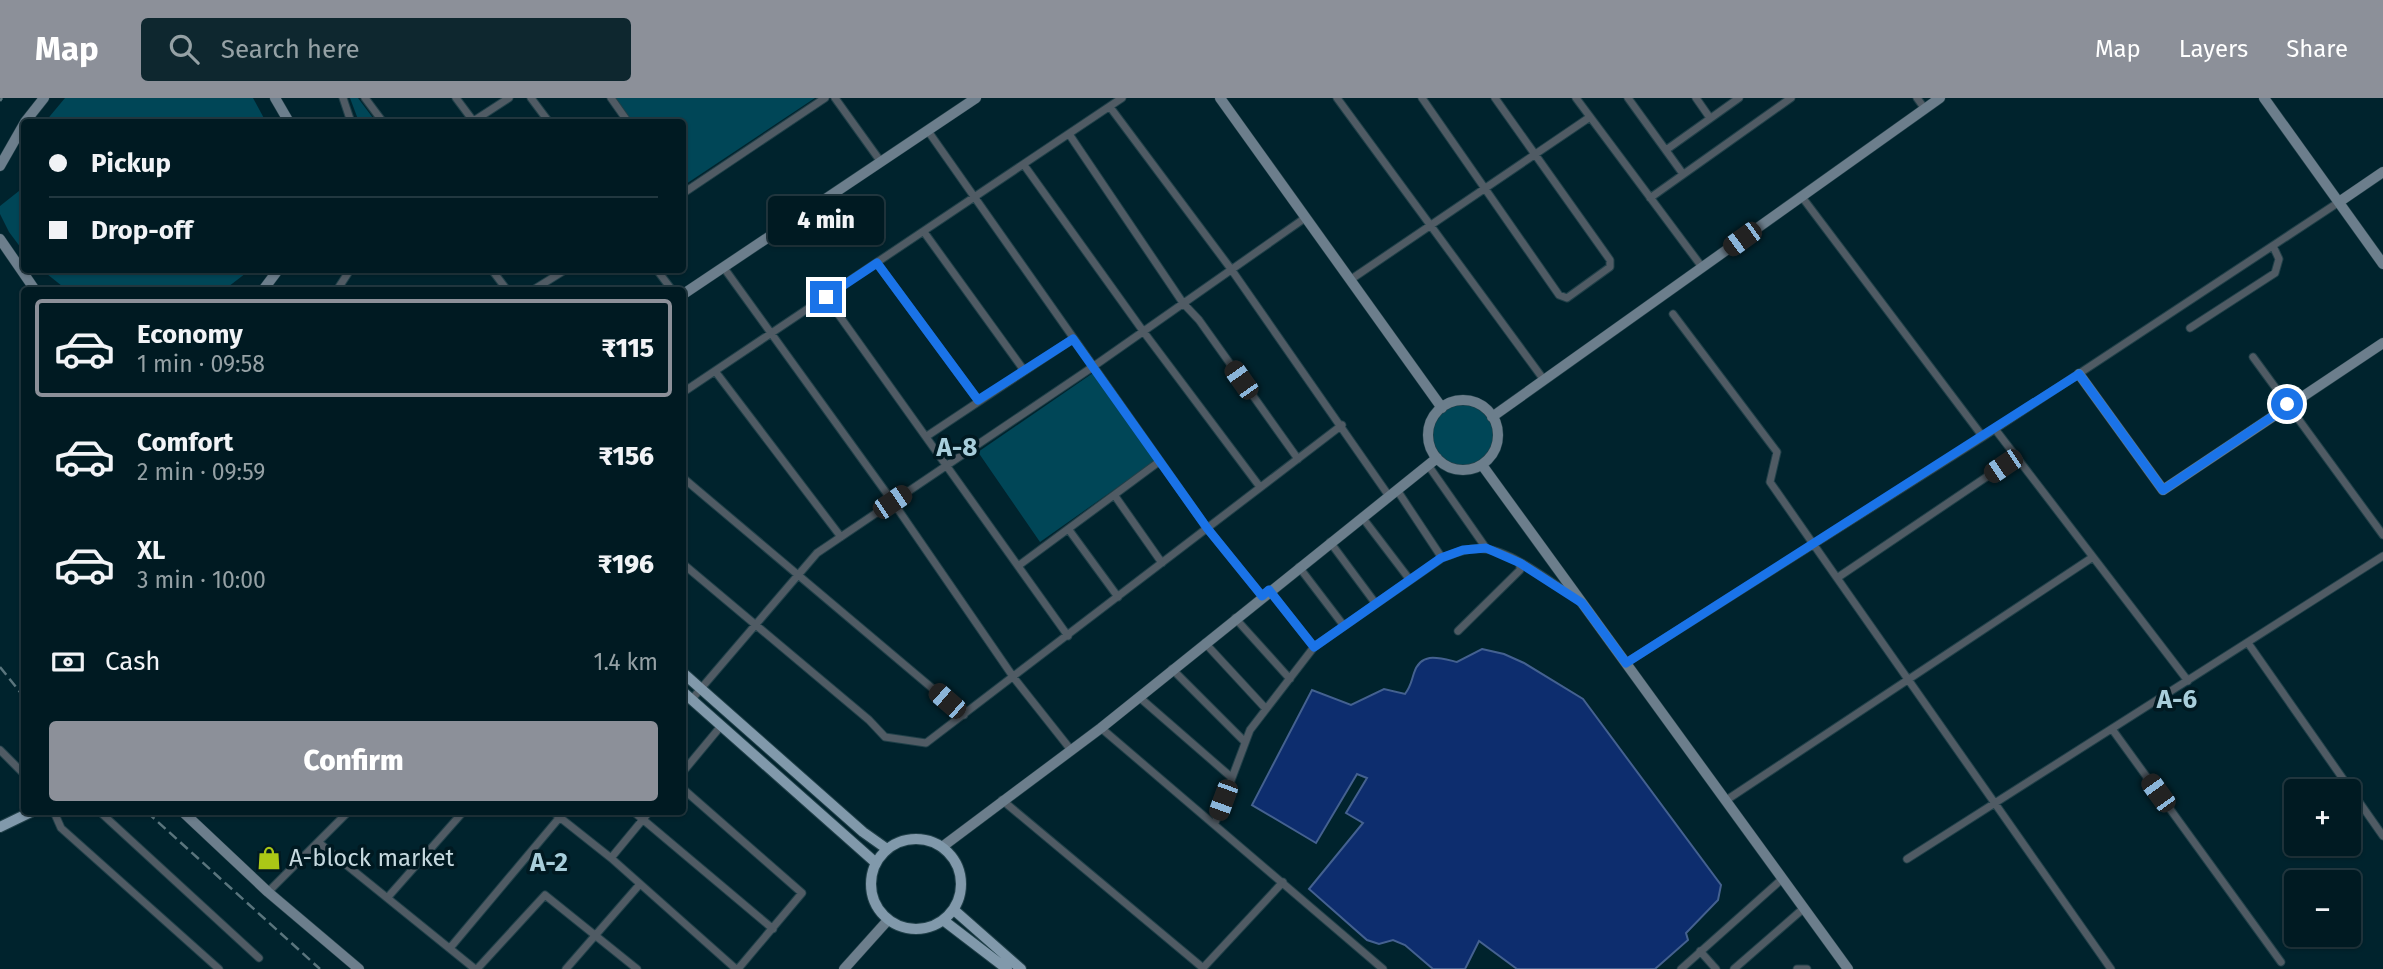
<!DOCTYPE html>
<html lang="en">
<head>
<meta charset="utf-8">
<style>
  body { margin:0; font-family:"Fira Sans",sans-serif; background:#0e272f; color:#f1f3f6; height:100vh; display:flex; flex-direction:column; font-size:26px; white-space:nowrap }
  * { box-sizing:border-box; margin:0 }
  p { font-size:23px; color:#95a1a5 }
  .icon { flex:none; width:38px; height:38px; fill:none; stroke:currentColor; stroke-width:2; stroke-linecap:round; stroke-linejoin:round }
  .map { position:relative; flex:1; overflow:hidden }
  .side { position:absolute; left:21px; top:189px; width:665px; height:528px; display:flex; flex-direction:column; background:#001a22; border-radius:7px; box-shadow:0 2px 5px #0004,0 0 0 2px #223840 }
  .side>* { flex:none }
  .banner { position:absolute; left:21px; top:21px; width:665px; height:154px; border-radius:7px; box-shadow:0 2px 5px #0004,0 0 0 2px #223840; display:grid; align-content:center; height:154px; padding:0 28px; background:#001a22 }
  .tools { position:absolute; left:2284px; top:681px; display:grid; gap:14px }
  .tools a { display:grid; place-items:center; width:77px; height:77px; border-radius:7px; background:#001a22; box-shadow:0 2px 5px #0004,0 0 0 2px #223840; font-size:35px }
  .end { position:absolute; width:32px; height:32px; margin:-16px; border:9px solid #1a73e8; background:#fff; box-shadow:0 0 0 4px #fff }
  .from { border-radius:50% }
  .bubble { position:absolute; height:49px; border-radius:7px; background:#001a22; box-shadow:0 2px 5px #0004,0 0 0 2px #223840; font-size:23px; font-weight:800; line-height:49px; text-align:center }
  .car { position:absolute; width:21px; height:42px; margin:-21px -10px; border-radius:9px; box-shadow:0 0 5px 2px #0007; background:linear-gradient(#222 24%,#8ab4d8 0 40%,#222 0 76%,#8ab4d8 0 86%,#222 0) }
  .banner b { display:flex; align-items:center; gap:24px; height:66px; font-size:26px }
  .banner b+b { border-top:2px solid #223840 }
  .banner i { width:18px; height:18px; background:#f1f3f6 }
  ul { padding:12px 0 0; list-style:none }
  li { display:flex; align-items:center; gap:21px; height:98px; margin:0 14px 10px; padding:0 14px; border:4px solid transparent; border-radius:7px }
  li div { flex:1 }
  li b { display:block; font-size:26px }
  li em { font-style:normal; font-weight:800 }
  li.active { border-color:#8c9099 }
  li>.icon { width:63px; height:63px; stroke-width:1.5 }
  .pay { display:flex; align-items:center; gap:18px; height:77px; padding:0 28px; font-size:26px }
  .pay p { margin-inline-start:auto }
  .cta { display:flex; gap:14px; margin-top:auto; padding:14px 28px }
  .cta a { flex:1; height:80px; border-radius:7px; background:#8c9099; color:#fff; font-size:28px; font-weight:800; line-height:80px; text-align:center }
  header { display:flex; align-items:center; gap:42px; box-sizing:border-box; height:98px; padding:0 35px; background:#8c9099; color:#fff }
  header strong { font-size:33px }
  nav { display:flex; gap:38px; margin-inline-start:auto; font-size:24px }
  .search { width:490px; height:63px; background:#0e272f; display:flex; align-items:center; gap:18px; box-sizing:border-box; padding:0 24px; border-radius:7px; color:#95a1a5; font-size:26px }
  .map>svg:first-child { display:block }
  .green { fill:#004657 }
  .water { fill:#0d2d6e; stroke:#446190; stroke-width:2 }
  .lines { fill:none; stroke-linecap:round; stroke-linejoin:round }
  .street-casing { stroke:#204049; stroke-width:9 }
  .secondary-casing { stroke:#204049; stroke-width:11 }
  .primary-casing { stroke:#204049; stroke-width:12 }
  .street { stroke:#505b64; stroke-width:7 }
  .secondary { stroke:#6c7e8c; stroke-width:10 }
  .primary { stroke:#8199ab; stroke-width:10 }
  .rail { stroke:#5a757d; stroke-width:2.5; stroke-dasharray:10 5; stroke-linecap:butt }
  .route { stroke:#1a73e8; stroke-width:9 }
  .labels { text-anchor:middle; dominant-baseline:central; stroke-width:7; stroke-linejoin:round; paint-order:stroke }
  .poi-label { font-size:24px; fill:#c6d9df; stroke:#001921; text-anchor:start }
  .neighbourhood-label { font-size:26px; font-weight:bold; fill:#a8cedb; stroke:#001921 }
</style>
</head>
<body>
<header>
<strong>Map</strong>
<div class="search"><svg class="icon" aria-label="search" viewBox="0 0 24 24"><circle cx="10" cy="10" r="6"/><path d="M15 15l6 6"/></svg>Search here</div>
<nav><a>Map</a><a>Layers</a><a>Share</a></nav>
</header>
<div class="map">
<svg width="2383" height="871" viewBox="0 0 2383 871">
  <rect width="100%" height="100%" fill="#00232d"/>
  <path class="green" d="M65,0h188l13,24h-221z
    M350,0h8l18,24h-17z
    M614,0h201l-132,88 -1,-64h-51z
    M24,89v65l-15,-20 -9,-18v-8z
    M42,172h208l-26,20h-157z
    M1093,275l63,87 -116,82 -62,-90z
    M1433 337a30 30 0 1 1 60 0a30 30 0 1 1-60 0Z"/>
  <path class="water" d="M1482,551l22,5 20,9 59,36 138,186 -3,15 -32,33 2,7 -33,29h-138l-38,-28 -14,28h-32l-28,-24 -12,-5 -14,4 -12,-4 -58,-51 54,-66 -17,-10 21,-35 -10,-4 -41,69 -64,-38 60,-115 39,15 33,-16 21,5c6,-8 6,-12 9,-21 7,-22 26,-15 43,-11z"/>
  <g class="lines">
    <g class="street-casing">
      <path id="street" d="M343,0l8,24
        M365,0l18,24
        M456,0l18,24
        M531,0l18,24
        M611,0l17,24
        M835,0l46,64
        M1337,0l207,282
        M1422,0l137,197 8,3 43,-31v-7l-115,-162
        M1576,0l126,169
        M1628,0l55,76
        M1696,0l14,20
        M1917,0l8,11
        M1110,9l121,162 158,227
        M472,24l37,-24
        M928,33l279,397 55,68
        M1069,36l114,169 16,17 99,139
        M1666,52l73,-52
        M1024,67l119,166 117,156
        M682,96l143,-96
        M1802,99l181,240
        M1650,100l141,-100
        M924,134l99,137
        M877,165l101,137
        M724,170l169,234 121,176 57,72
        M492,172l15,20
        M657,172l15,20
        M1350,182l240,-163
        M337,192l13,-20
        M533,192l32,-20
        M826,199l242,339
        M1673,216l104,138 -7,30 67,96 179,-121
        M2190,230l85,-55 4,-14 -6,-13
        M2253,259l130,178
        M715,273l126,166
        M682,295l440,-295
        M1995,331l193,252
        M927,338l146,-97
        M1428,367l58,83
        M682,379l282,238
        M1397,392l45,68
        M1115,398l47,67
        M1362,419l48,63
        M1069,432l49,67
        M1330,444l46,62
        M682,465l187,157 16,17 41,6 416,-318
        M1018,468l142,-105
        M1299,469l45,59
        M1837,480l274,391
        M1269,492l45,57
        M1235,520l55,61
        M1458,533l62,-61v-7
        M1205,545l61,66
        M2248,545l135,193
        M1626,565l357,-226 356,-235
        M1172,571l73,73
        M1139,599l92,80
        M692,601l125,-146 277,-187 211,-148
        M1101,630l282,241
        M2112,631l169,233
        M0,652l24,24
        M682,675l39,-47
        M682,690l120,105 -64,76
        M1002,702l201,168 80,-86
        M1725,703l368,-244
        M54,714l7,16 158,141
        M100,714l159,146
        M553,714l58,46 125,111
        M634,714l139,117
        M1215,725l35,-93 64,-83 128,-89c13,-5 27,-11 43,-9 27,2 68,35 92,50
        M318,744l157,127
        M611,760l38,-46
        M1907,761l476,-303
        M268,794l80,-80
        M388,799l75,-85
        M450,850l110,-131
        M1700,853l16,18
        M477,871l68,-74 92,74
        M566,871l74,-85
        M1681,871l101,-90
        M1734,871l70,-61
        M1797,871h10"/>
    </g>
    <g class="secondary-casing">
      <path id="secondary" d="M275,0l14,24
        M1220,0l222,310
        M2264,0l119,166
        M25,24l19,-24
        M0,68l24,-42
        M2339,104l44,-30
        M0,141l35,51
        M263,192l15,-20
        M682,197l294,-197
        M2079,276l84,116 220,-147
        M1428 337a35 35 0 1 1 70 0a35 35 0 1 1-70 0Z
        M1492,319l448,-319
        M1482,367l366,504
        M183,714l85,80 91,77
        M942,749l159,-119 336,-270
        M844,871l44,-49"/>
    </g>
    <g class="primary-casing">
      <path id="primary" d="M682,574l181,160 24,17
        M682,593l194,172
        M0,729l31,-15
        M871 786a45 45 0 1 1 90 0a45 45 0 1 1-90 0Z
        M954,812l67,59
        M943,822l64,49"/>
    </g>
    <use href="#street" class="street"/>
    <use href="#secondary" class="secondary"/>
    <use href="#primary" class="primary"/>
    <path class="rail" d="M0,3l2,-3
      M0,569l24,30
      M147,714l173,157"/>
  </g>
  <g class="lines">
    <path class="route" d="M826,199l51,-34 101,137 95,-61 134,189 55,68 7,-6 45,57 127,-89 22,-8 23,-2 34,15 62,40 44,60 453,-289 84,116 125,-84 -1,-2"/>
  </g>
  <defs>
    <g id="shop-bare" transform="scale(1.89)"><path d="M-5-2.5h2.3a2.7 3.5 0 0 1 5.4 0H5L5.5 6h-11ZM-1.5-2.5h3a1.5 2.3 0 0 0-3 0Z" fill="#abc716" stroke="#001921" stroke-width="2.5" paint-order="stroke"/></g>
  </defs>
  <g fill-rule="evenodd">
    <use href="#shop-bare" x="269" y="760"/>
  </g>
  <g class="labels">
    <g class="poi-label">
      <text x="289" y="760">A-block market</text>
    </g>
    <g class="neighbourhood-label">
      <text x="957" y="349">A-8</text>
      <text x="2177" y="601">A-6</text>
      <text x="549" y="764">A-2</text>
    </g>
  </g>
</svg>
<div class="tools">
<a>+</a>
<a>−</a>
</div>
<i class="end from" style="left:2287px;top:306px"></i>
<i class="end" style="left:826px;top:199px"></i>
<div class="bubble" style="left:768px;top:98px;width:116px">4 min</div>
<i class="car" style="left:1742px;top:141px;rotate:234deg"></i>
<i class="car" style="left:1241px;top:282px;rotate:325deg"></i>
<i class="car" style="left:2003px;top:368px;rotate:236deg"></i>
<i class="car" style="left:892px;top:404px;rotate:56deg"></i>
<i class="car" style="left:947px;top:603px;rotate:311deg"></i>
<i class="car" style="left:2158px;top:695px;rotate:324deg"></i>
<i class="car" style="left:1223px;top:702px;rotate:200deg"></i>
<div class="banner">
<b><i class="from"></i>Pickup</b>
<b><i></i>Drop-off</b>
</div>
<section class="side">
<ul>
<li class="active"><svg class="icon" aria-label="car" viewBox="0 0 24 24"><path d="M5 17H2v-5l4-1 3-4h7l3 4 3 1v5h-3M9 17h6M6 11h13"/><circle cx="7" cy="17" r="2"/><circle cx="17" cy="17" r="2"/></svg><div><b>Economy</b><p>1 min · 09:58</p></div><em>₹115</em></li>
<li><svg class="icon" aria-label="car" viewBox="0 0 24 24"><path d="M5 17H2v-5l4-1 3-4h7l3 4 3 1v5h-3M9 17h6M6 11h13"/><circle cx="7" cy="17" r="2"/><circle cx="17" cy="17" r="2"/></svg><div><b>Comfort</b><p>2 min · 09:59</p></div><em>₹156</em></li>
<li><svg class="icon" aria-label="car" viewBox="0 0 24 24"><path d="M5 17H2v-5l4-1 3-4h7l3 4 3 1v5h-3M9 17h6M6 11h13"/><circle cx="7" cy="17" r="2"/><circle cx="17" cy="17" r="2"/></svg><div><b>XL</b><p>3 min · 10:00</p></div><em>₹196</em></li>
</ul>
<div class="pay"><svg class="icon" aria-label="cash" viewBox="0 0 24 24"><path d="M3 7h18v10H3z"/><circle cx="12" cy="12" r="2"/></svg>Cash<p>1.4 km</p></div>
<div class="cta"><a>Confirm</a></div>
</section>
</div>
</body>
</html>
